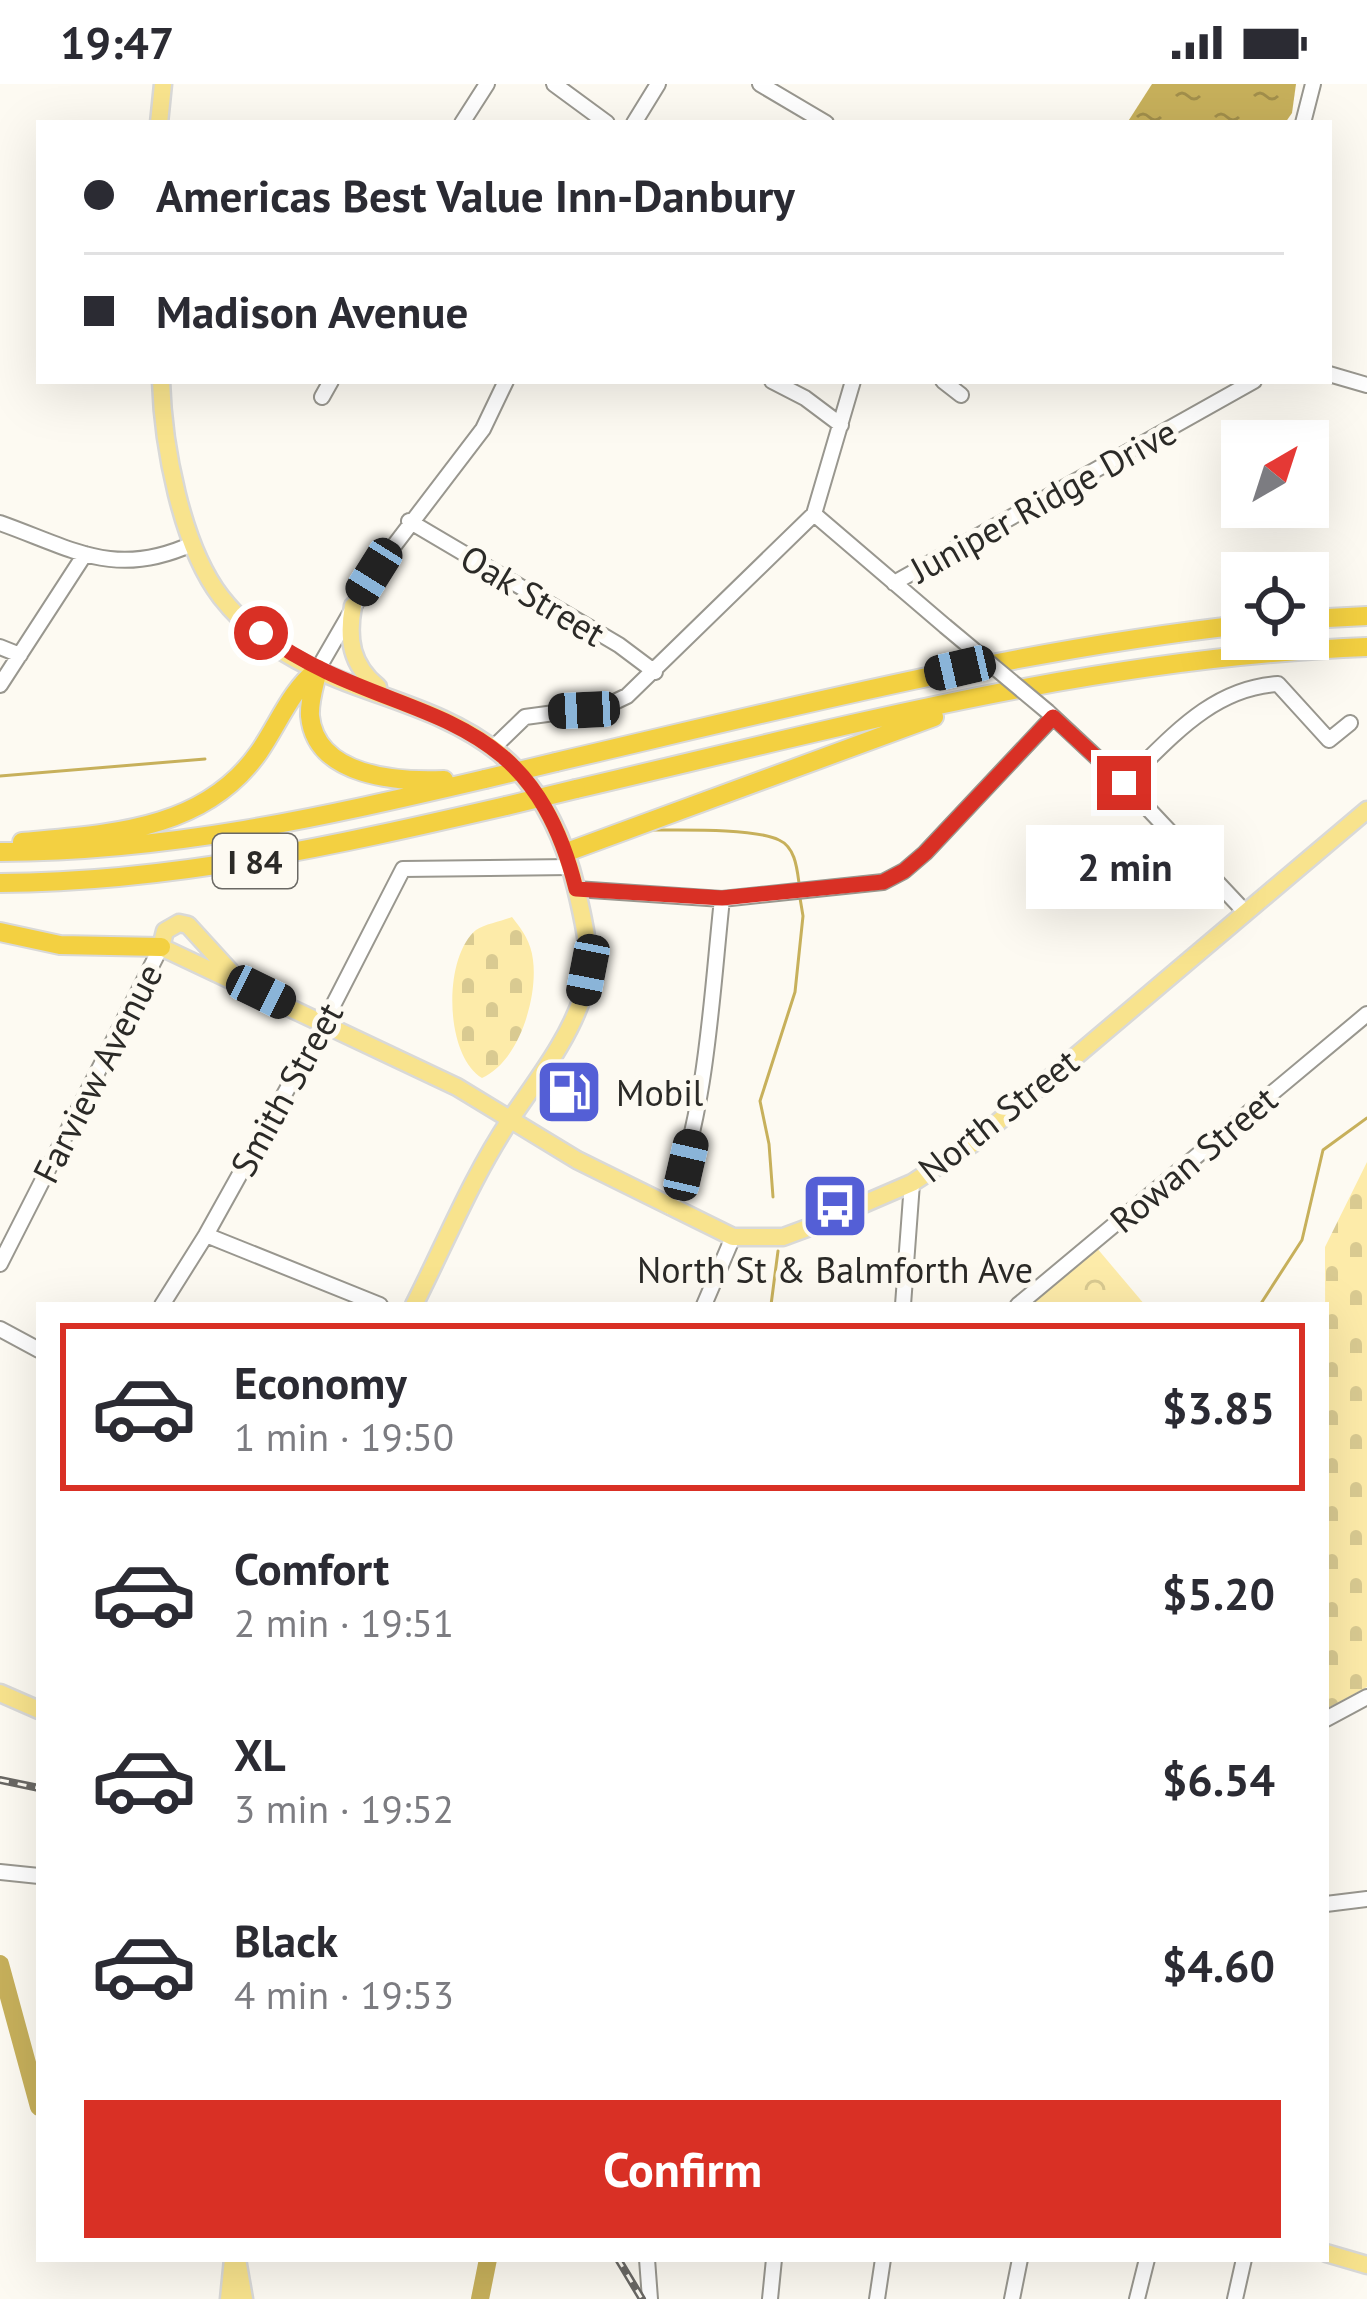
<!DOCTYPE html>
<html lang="en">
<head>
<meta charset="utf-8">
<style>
  body { margin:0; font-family:"PT Sans",sans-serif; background:#f2f2f3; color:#2b2b33; height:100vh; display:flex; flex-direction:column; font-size:45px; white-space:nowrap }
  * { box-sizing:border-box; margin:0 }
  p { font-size:39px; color:#7c7c81 }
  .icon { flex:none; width:66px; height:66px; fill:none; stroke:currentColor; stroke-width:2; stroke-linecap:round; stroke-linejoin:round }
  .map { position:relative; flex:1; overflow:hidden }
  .panel { position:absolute; left:36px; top:1218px; width:1293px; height:960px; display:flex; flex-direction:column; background:#fff; border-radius:0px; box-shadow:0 12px 48px #0002 }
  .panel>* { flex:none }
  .banner { position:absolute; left:36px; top:36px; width:1296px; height:264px; border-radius:0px; box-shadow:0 12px 48px #0002; display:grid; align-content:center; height:264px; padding:0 48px; background:#fff }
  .needle { width:78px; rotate:39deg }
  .buttons { position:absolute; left:1221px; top:336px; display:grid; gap:24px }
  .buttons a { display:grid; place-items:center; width:108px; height:108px; border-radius:0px; background:#fff; box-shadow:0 12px 48px #0002; font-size:60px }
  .end { position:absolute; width:54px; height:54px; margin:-27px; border:15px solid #d93025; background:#fff; box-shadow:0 0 0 6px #fff }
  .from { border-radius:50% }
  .bubble { position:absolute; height:84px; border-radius:0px; background:#fff; box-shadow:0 12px 48px #0002; font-size:39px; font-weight:700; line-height:84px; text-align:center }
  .car { position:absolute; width:36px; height:72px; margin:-36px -18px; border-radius:15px; box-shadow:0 0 9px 3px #0007; background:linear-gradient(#222 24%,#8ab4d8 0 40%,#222 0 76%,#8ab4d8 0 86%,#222 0) }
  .banner b { display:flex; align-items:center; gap:42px; height:114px; font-size:45px }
  .banner b+b { border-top:3px solid #e1e1e2 }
  .banner i { width:30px; height:30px; background:#2b2b33 }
  ul { padding:21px 0 0; list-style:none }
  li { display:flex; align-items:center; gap:36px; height:168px; margin:0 24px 18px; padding:0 24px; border:6px solid transparent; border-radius:0px }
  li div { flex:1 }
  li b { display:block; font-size:45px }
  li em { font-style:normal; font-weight:700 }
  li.on { border-color:#d93025 }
  li>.icon { width:108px; height:108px; stroke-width:1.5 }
  .cta { display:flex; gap:24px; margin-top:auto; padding:24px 48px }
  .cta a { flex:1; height:138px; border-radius:0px; background:#d93025; color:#fff; font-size:48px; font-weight:700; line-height:138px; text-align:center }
  .status { display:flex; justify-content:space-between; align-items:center; height:84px; padding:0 60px; background:#fff; direction:ltr }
  .status svg { height:33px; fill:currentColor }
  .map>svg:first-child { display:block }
  .forest { fill:url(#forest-crowns) }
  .cemetery { fill:url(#cemetery-stones) }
  .water { fill:url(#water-ripples) }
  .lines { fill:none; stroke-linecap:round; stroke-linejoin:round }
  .stream { stroke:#c7b05b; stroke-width:3 }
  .river { stroke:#c7b05b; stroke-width:18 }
  .minor-casing { stroke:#99978f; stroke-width:18 }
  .major-casing { stroke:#d9d9d8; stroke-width:21 }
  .highway-casing { stroke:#d9d9d8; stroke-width:22 }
  .minor { stroke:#fff; stroke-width:14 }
  .major { stroke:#f8e38d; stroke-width:16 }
  .highway { stroke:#f3d041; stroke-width:18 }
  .rail-casing { stroke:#6a6864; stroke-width:8 }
  .rail { stroke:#fdfaf2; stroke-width:3; stroke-dasharray:9; stroke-linecap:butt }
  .minor-bridge-casing { stroke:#99978f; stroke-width:18; stroke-linecap:butt }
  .highway-bridge-casing { stroke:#d9d9d8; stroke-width:22; stroke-linecap:butt }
  .minor-bridge { stroke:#fff; stroke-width:14 }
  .highway-bridge { stroke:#f3d041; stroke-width:18 }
  .route { stroke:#d93025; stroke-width:15 }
  .labels { text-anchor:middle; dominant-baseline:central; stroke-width:10; stroke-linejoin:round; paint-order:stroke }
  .shield { fill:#fdfaf2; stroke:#6a6864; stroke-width:3 }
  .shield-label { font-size:33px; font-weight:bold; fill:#2b2a27 }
  .street-label { font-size:36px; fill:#2b2a27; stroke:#fdfaf2 }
  .poi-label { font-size:36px; fill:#2b2a27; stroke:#fdfaf2; text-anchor:start }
</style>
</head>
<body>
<div class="status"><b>19:47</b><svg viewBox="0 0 49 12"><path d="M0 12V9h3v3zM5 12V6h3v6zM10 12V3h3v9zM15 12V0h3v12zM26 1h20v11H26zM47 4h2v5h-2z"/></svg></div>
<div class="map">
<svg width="1367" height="2215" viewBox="0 0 1367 2215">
  <defs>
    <pattern id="forest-crowns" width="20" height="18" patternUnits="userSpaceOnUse" patternTransform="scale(3)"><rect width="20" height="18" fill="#fdeba9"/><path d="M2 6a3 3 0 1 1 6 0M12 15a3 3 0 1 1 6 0" fill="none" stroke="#d9ca91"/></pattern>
    <pattern id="cemetery-stones" width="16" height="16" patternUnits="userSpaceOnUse" patternTransform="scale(3)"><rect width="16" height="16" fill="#fdeba9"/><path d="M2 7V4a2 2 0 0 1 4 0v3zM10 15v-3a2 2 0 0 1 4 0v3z" fill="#d9ca91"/></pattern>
    <pattern id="water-ripples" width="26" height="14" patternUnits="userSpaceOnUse" patternTransform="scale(3)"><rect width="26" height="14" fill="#c7b05b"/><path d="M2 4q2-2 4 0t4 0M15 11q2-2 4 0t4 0" fill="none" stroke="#a28f4b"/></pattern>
  </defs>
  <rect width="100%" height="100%" fill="#fdfaf2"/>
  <path class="forest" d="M1096,1163l49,58h-117z"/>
  <path class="cemetery" d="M512,833c11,14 19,25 21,43 5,37 -14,102 -51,118 -38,-23 -39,-121 -6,-148 9,-6 26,-9 36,-13z
    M1367,1078v525l-41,22 -1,-462z"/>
  <path class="water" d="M1152,0h144l-4,29 -7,10h-158z"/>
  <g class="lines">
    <path class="stream" d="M0,692l205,-17
      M653,746c29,0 101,-2 126,10 16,7 18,28 20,43
      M773,1113l-4,-53 -9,-43 35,-109 8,-76 -3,-18
      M771,1221l7,-54
      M1260,1221l42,-65 21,-90 44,-32"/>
    <path class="river" d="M0,1880l39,143
      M480,2215l8,-40"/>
    <g class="minor-casing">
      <path id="minor" d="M554,0l53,39
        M760,0l66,39
        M462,39l25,-39
        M634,39l24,-39
        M1303,39l10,-39
        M1329,290l38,11
        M772,297l33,17 36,27
        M943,297l18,14
        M322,313l9,-16
        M814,430l131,112
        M409,437l210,124 36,27
        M0,439c73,26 115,56 192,21
        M894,499l360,-202
        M0,563l20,8
        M318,585l56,-97 109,-143 23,-48
        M0,601l85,-131
        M1048,628l76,71 122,130
        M494,663l31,-30 81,-11 21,-10 187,-182 39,-133
        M1124,699c46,-44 87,-95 154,-99l51,56 21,-17
        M576,805l146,10 161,-17 21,-11 21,-18 128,-136
        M670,1123c37,-98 41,-205 52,-308
        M206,1151l174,70
        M0,1180l161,-317
        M162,1221l44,-70 118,-212 79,-154 168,-2
        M704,1221l29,-68
        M903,1221l9,-122
        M1018,1221l349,-291
        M0,1245l39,21
        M1326,1635l41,-22
        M0,1788l39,4
        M1326,1820l41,-5
        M647,2175l3,40
        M770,2215l4,-40
        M877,2215l6,-40
        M1012,2215l8,-40
        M1137,2215l10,-40
        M1235,2215l9,-40"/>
    </g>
    <g class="major-casing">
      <path id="major" d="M159,39l4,-39
        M161,297c2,64 20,164 60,216 109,139 301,63 355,291 8,35 18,71 7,107 -14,45 -47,86 -73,125 -38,57 -65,124 -96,185
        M353,522c-6,33 -2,59 25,81
        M239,897l-51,-56 -9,-2 -14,8 -4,16 296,140 120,73 156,77h50l27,-10 102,-44 60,-39 395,-334
        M0,1609l39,17
        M1326,2169l41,12
        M237,2175l7,40
        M229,2215l4,-40"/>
    </g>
    <g class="highway-casing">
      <path id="highway" d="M1308,535l59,-3
        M318,585c-3,15 -9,31 -8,47 6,61 88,66 134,64
        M556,678c228,-53 453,-111 686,-137
        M576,705c262,-61 521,-132 791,-142
        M22,758c86,-8 182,-11 237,-90 20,-29 31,-61 59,-83
        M0,768c169,0 322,-35 485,-73
        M567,768l367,-135
        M0,799c174,-1 337,-38 506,-77
        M0,848l60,13 101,2"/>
    </g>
    <use href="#minor" class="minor"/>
    <use href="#major" class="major"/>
    <use href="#highway" class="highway"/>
    <g class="rail-casing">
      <path id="rail" d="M0,1696l39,8
        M618,2175l24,40"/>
    </g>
    <use href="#rail" class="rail"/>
    <g class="minor-bridge-casing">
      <path id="minor-bridge" d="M945,542l103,86"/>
    </g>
    <g class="highway-bridge-casing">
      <path id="highway-bridge" d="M485,695l71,-17
        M506,722l70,-17"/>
    </g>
    <use href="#minor-bridge" class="minor-bridge"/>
    <use href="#highway-bridge" class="highway-bridge"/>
  </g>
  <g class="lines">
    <path class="route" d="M261,549c132,97 266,57 315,256l146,9 161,-16 21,-11 21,-18 128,-136 71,66"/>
  </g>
  <defs>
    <g id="fuel-square" transform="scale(3.45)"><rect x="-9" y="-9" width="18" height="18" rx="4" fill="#545fd6" stroke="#fdfaf2"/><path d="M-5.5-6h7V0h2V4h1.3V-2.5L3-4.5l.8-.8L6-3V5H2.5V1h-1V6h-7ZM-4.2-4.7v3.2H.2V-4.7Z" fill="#fff"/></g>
    <g id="bus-square" transform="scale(3.45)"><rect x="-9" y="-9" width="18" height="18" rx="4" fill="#545fd6" stroke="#fdfaf2"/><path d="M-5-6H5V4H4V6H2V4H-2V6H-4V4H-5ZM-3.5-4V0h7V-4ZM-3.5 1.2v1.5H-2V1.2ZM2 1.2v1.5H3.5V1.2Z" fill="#fff"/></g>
  </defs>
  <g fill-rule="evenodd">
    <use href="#fuel-square" x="569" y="1008"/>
    <use href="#bus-square" x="835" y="1122"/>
  </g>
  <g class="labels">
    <rect class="shield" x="213" y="750" width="84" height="54" rx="9"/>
    <g class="shield-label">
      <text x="255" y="777">I 84</text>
    </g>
    <g class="street-label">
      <text transform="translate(1043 416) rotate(-29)">Juniper Ridge Drive</text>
      <text transform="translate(533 511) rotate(31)">Oak Street</text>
      <text transform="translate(97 989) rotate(-63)">Farview Avenue</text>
      <text transform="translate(286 1005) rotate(-61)">Smith Street</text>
      <text transform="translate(998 1031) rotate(-38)">North Street</text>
      <text transform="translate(1193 1075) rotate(-40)">Rowan Street</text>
    </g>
    <g class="poi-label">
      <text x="616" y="1008">Mobil</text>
      <text x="835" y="1185" text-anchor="middle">North St &amp; Balmforth Ave</text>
    </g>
  </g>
</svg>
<div class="buttons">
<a><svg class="needle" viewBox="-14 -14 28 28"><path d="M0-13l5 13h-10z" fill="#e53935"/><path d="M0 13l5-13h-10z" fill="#7c7c81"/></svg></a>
<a><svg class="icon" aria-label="locate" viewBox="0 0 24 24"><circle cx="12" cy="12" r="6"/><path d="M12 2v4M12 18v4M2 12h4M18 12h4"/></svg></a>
</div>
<i class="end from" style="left:261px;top:549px"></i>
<i class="end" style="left:1124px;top:699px"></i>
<div class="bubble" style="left:1026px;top:741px;width:198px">2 min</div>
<i class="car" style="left:374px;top:488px;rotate:212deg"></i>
<i class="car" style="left:960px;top:584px;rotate:257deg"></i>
<i class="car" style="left:584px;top:626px;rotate:267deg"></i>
<i class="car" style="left:588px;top:886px;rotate:191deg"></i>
<i class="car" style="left:261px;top:908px;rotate:116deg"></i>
<i class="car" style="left:686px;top:1081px;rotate:13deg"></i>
<div class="banner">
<b><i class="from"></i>Americas Best Value Inn-Danbury</b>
<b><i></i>Madison Avenue</b>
</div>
<section class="panel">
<ul>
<li class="on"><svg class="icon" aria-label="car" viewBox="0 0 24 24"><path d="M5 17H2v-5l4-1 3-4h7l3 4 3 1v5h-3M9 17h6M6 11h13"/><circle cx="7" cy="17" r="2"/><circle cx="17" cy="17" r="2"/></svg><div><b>Economy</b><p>1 min · 19:50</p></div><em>$3.85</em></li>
<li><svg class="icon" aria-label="car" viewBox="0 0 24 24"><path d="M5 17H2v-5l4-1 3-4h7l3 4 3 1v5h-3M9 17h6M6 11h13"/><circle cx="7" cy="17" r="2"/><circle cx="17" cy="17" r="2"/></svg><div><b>Comfort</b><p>2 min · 19:51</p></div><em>$5.20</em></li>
<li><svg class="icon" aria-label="car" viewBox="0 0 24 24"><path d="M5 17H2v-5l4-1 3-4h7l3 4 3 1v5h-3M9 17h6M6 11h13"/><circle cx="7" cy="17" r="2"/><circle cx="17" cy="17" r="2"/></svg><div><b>XL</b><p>3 min · 19:52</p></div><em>$6.54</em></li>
<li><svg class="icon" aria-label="car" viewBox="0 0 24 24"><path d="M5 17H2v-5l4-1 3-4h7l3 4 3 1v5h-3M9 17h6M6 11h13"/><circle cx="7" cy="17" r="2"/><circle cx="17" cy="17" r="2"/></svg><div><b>Black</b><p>4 min · 19:53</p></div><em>$4.60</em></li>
</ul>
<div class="cta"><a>Confirm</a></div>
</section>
</div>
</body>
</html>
